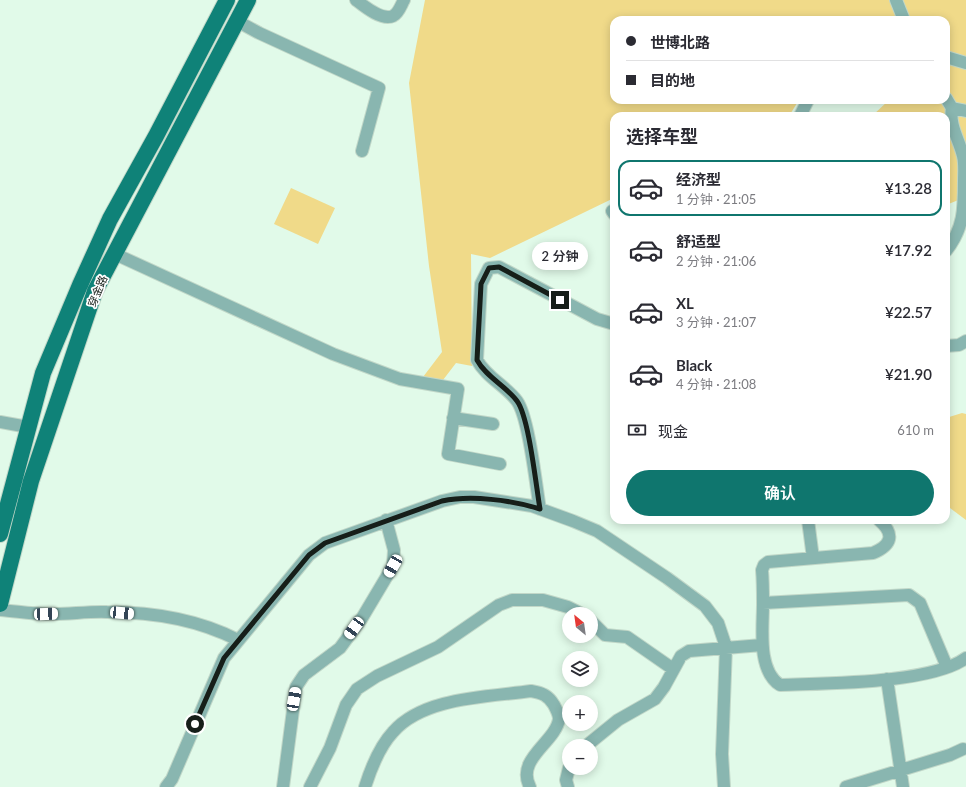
<!DOCTYPE html>
<html lang="zh">
<head>
<meta charset="utf-8">
<style>
  body { margin:0; font-family:Lato,"Noto Sans SC",sans-serif; background:#f7f7f7; color:#2b2b33; height:100vh; display:flex; flex-direction:column; font-size:15px; white-space:nowrap }
  * { box-sizing:border-box; margin:0 }
  p { font-size:13px; color:#7c7c81 }
  .icon { flex:none; width:22px; height:22px; fill:none; stroke:currentColor; stroke-width:2; stroke-linecap:round; stroke-linejoin:round }
  .map { position:relative; flex:1; overflow:hidden }
  .panel { position:absolute; left:610px; top:112px; width:340px; height:412px; display:flex; flex-direction:column; background:#fff; border-radius:12px; box-shadow:0 2px 10px #0003 }
  .panel>* { flex:none }
  .hud { position:absolute; left:610px; top:16px; width:340px; height:88px; border-radius:12px; box-shadow:0 2px 10px #0003; display:grid; align-content:center; height:88px; padding:0 16px; background:#fff }
  .needle { width:26px; rotate:331deg }
  .controls { position:absolute; left:562px; top:607px; display:grid; gap:8px }
  .controls a { display:grid; place-items:center; width:36px; height:36px; border-radius:50%; background:#fff; box-shadow:0 2px 10px #0003; font-size:20px }
  .end { position:absolute; width:18px; height:18px; margin:-9px; border:5px solid #161e19; background:#fff; box-shadow:0 0 0 2px #fff }
  .from { border-radius:50% }
  .bubble { position:absolute; height:28px; border-radius:14px; background:#fff; box-shadow:0 2px 10px #0003; font-size:13px; font-weight:600; line-height:28px; text-align:center }
  .car { position:absolute; width:12px; height:24px; margin:-12px -6px; border-radius:5px; box-shadow:0 0 3px 1px #0007; background:linear-gradient(#fff 24%,#345 0 40%,#fff 0 76%,#345 0 86%,#fff 0) }
  .hud b { display:flex; align-items:center; gap:14px; height:38px; font-size:15px }
  .hud b+b { border-top:1px solid #e1e1e2 }
  .hud i { width:10px; height:10px; background:#2b2b33 }
  ul { padding:0; list-style:none }
  li { display:flex; align-items:center; gap:12px; height:56px; margin:0 8px 6px; padding:0 8px; border:2px solid transparent; border-radius:12px }
  li div { flex:1 }
  li b { display:block; font-size:15px }
  li em { font-style:normal; font-weight:600 }
  li.selected { border-color:#0f766e }
  li>.icon { width:36px; height:36px; stroke-width:1.5 }
  h2 { padding:0 16px; font-size:18px; line-height:48px }
  .pay { display:flex; align-items:center; gap:10px; height:44px; padding:0 16px; font-size:15px }
  .pay p { margin-inline-start:auto }
  .button { display:flex; gap:8px; margin-top:auto; padding:8px 16px }
  .button a { flex:1; height:46px; border-radius:24px; background:#0f766e; color:#fff; font-size:16px; font-weight:600; line-height:46px; text-align:center }
  .map>svg:first-child { display:block }
  .green { fill:#f0da89 }
  .lines { fill:none; stroke-linecap:round; stroke-linejoin:round }
  .minor-casing { stroke:#c1d7c8; stroke-width:14 }
  .major-casing { stroke:#c1d7c8; stroke-width:18 }
  .minor { stroke:#89b6b0; stroke-width:12 }
  .major { stroke:#0f8278; stroke-width:16 }
  .route { stroke:#161e19; stroke-width:5 }
  .labels { text-anchor:middle; dominant-baseline:central; stroke-width:3.5; stroke-linejoin:round; paint-order:stroke }
  .street-label { font-size:11px; fill:#161e19; stroke:#fff }
</style>
</head>
<body>
<div class="map">
<svg width="966" height="787" viewBox="0 0 966 787">
  <rect width="100%" height="100%" fill="#e1fae9"/>
  <path class="green" d="M425,0h541v197l-20,8v-89h-74l17,-16h57v-80h-332v80h185l-10,16h-175v82l-124,60 -19,-4 1,112 -16,-3 -13,17 -20,-3 19,-25 -13,-86 -20,-183z
    M291,188l44,20 -17,36 -44,-20z
    M962,413l4,1v106l-20,-15v-87z"/>
  <g class="lines">
    <g class="minor-casing">
      <path id="minor" d="M356,0c9,7 26,21 37,16 6,-3 8,-11 11,-16
        M896,0l8,20
        M237,21l22,12 120,55 -17,63
        M946,57l20,6
        M946,98l6,10c-3,18 7,31 11,48 2,8 1,17 1,25 0,28 0,47 -18,70
        M952,108l14,3
        M800,116l8,-16
        M612,211l2,3
        M115,254l218,100 67,25 58,10 -10,65 52,10
        M946,346l13,-1 7,-4
        M453,418l40,6
        M0,422l28,5
        M540,509c-4,-23 -11,-91 -23,-108 -11,-15 -31,-24 -40,-41l4,-76 8,-16 10,-1 98,52 17,5
        M808,520l5,38
        M879,520c16,14 13,25 -6,33l-105,9 -4,3 -2,5c1,11 1,23 1,34 0,24 -6,66 17,81 47,-2 150,-1 186,-27
        M763,603l146,-8 11,8 27,64
        M0,610c15,1 31,4 46,4 20,1 41,-3 61,-2 44,0 92,8 131,28
        M591,621l14,14 22,2 46,32
        M887,679l16,108
        M586,746l32,-26 37,-21 9,-12 17,-31 8,-5 73,-6
        M166,787l6,-8 52,-121 85,-103 16,-12 117,-42 18,-4h14l58,9 41,15 24,10 70,47 38,28 13,17 8,24 -4,107 2,33
        M283,787l13,-100 8,-12 36,-27 22,-30 31,-52 1,-16 -8,-30
        M310,787l20,-39 16,-43 11,-16 20,-13 61,-29 61,-42 13,-5h31l25,7 14,7
        M365,787c6,-19 14,-40 28,-55 30,-35 95,-35 138,-41 11,2 17,4 23,14 2,4 5,9 5,14 -3,23 -44,40 -29,68
        M568,787l-2,-7 3,-12
        M846,787l104,-32 13,-6"/>
    </g>
    <g class="major-casing">
      <path id="major" d="M0,534l43,-161 37,-88 30,-66 46,-83 71,-136
        M0,604l31,-123 64,-190 153,-291"/>
    </g>
    <use href="#minor" class="minor"/>
    <use href="#major" class="major"/>
  </g>
  <g class="lines">
    <path class="route" d="M195,724l29,-66 85,-103 16,-12 117,-42c29,-6 69,-1 98,8 -4,-23 -11,-92 -23,-108 -11,-15 -31,-24 -40,-41l4,-76 8,-16 10,-1 61,33"/>
  </g>
  <g class="labels">
    <g class="street-label">
      <text transform="translate(97 291) rotate(-67)">穿金路</text>
    </g>
  </g>
</svg>
<div class="controls">
<a><svg class="needle" viewBox="-14 -14 28 28"><path d="M0-13l5 13h-10z" fill="#e53935"/><path d="M0 13l5-13h-10z" fill="#7c7c81"/></svg></a>
<a><svg class="icon" aria-label="layers" viewBox="0 0 24 24"><path d="M12 4l9 5-9 5-9-5zM3 14l9 5 9-5"/></svg></a>
<a>+</a>
<a>−</a>
</div>
<i class="end from" style="left:195px;top:724px"></i>
<i class="end" style="left:560px;top:300px"></i>
<div class="bubble" style="left:532px;top:242px;width:56px">2 分钟</div>
<i class="car" style="left:393px;top:566px;rotate:210deg"></i>
<i class="car" style="left:122px;top:613px;rotate:95deg"></i>
<i class="car" style="left:46px;top:614px;rotate:88deg"></i>
<i class="car" style="left:354px;top:628px;rotate:216deg"></i>
<i class="car" style="left:294px;top:699px;rotate:10deg"></i>
<div class="hud">
<b><i class="from"></i>世博北路</b>
<b><i></i>目的地</b>
</div>
<section class="panel">
<h2>选择车型</h2>
<ul>
<li class="selected"><svg class="icon" aria-label="car" viewBox="0 0 24 24"><path d="M5 17H2v-5l4-1 3-4h7l3 4 3 1v5h-3M9 17h6M6 11h13"/><circle cx="7" cy="17" r="2"/><circle cx="17" cy="17" r="2"/></svg><div><b>经济型</b><p>1 分钟 · 21:05</p></div><em>¥13.28</em></li>
<li><svg class="icon" aria-label="car" viewBox="0 0 24 24"><path d="M5 17H2v-5l4-1 3-4h7l3 4 3 1v5h-3M9 17h6M6 11h13"/><circle cx="7" cy="17" r="2"/><circle cx="17" cy="17" r="2"/></svg><div><b>舒适型</b><p>2 分钟 · 21:06</p></div><em>¥17.92</em></li>
<li><svg class="icon" aria-label="car" viewBox="0 0 24 24"><path d="M5 17H2v-5l4-1 3-4h7l3 4 3 1v5h-3M9 17h6M6 11h13"/><circle cx="7" cy="17" r="2"/><circle cx="17" cy="17" r="2"/></svg><div><b>XL</b><p>3 分钟 · 21:07</p></div><em>¥22.57</em></li>
<li><svg class="icon" aria-label="car" viewBox="0 0 24 24"><path d="M5 17H2v-5l4-1 3-4h7l3 4 3 1v5h-3M9 17h6M6 11h13"/><circle cx="7" cy="17" r="2"/><circle cx="17" cy="17" r="2"/></svg><div><b>Black</b><p>4 分钟 · 21:08</p></div><em>¥21.90</em></li>
</ul>
<div class="pay"><svg class="icon" aria-label="cash" viewBox="0 0 24 24"><path d="M3 7h18v10H3z"/><circle cx="12" cy="12" r="2"/></svg>现金<p>610 m</p></div>
<div class="button"><a>确认</a></div>
</section>
</div>
</body>
</html>
